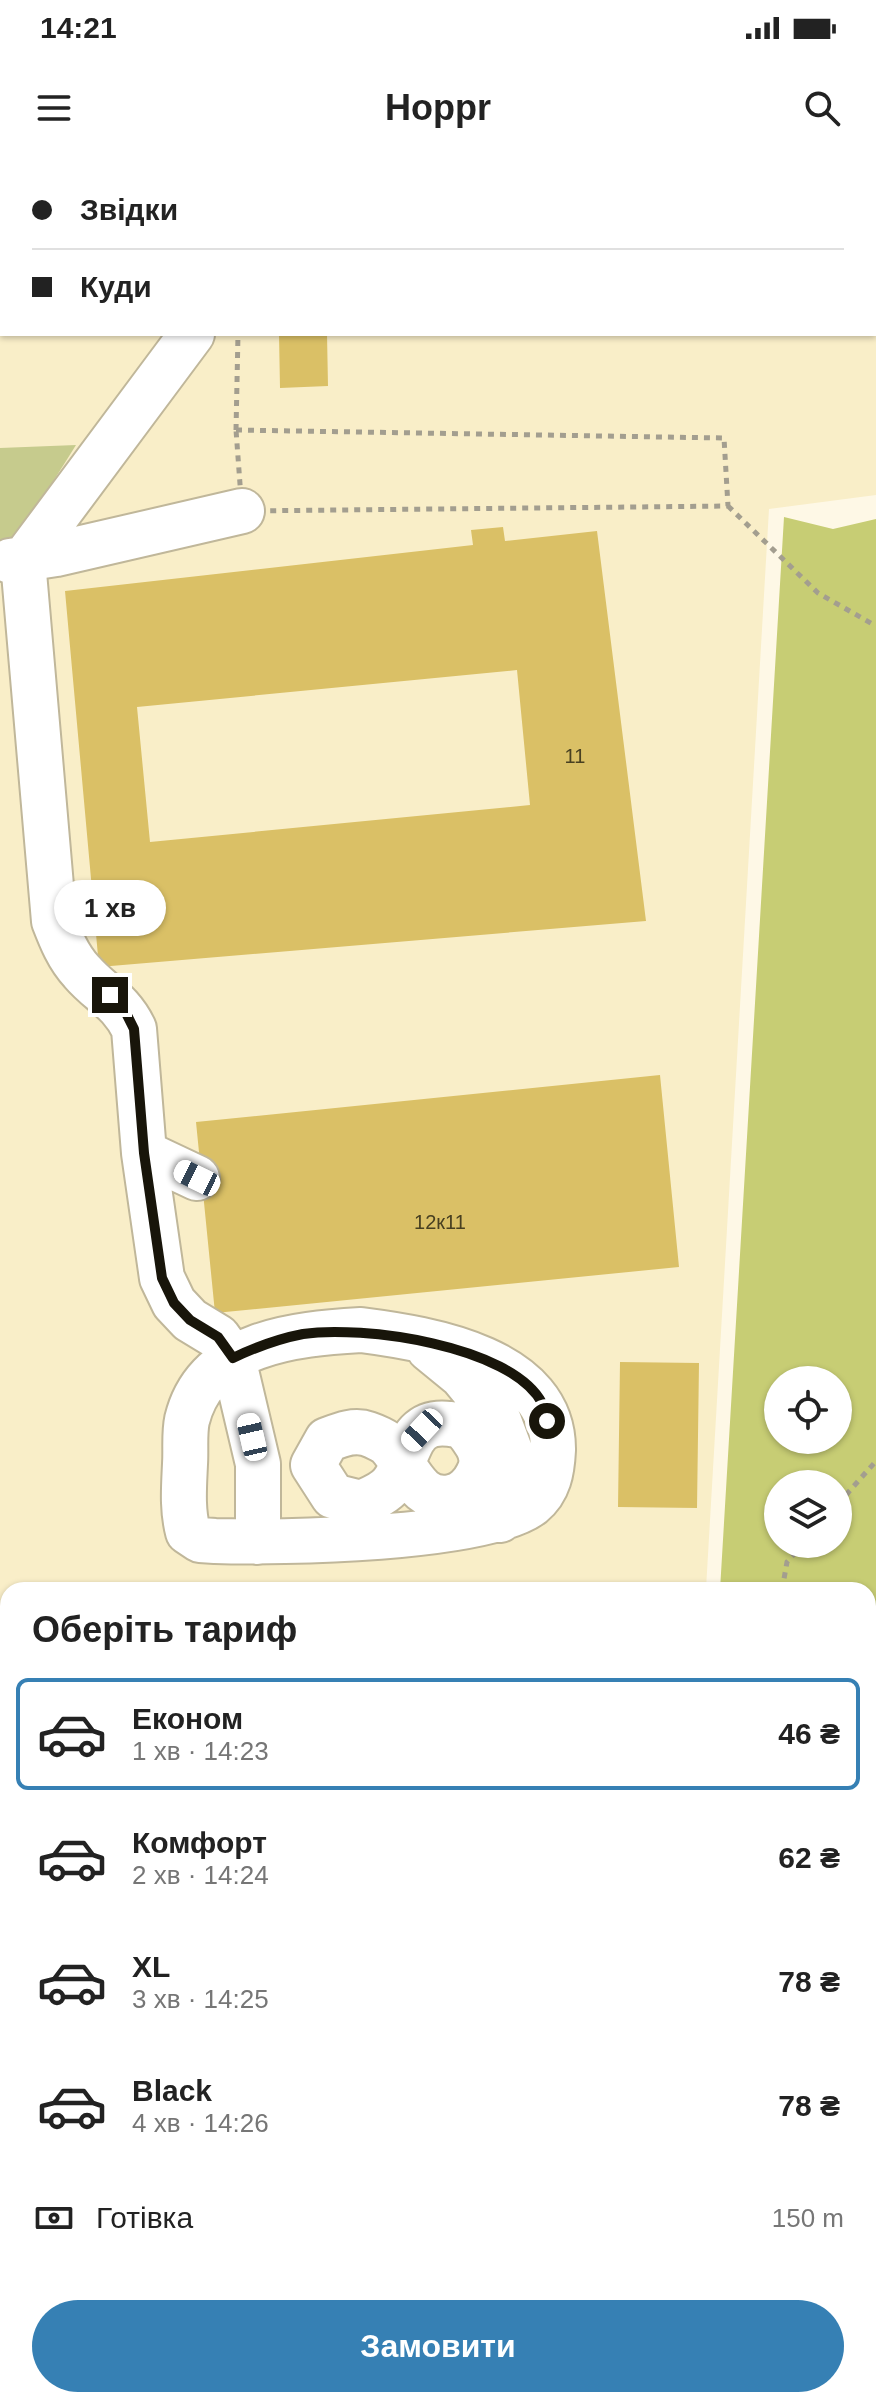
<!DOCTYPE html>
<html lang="uk">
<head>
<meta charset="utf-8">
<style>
  body { margin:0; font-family:Helvetica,sans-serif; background:#f2f2f2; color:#222; height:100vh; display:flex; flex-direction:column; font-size:30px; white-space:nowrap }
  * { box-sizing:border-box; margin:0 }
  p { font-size:26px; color:#767676 }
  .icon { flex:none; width:44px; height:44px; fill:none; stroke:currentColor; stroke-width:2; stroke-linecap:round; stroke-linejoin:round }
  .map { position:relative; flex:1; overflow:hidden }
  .sheet { position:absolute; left:0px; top:1422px; width:876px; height:826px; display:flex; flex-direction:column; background:#fff; border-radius:24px 24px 0 0; box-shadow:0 2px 6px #0004 }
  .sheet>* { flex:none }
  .hud { position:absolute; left:0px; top:0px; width:876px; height:176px; box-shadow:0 2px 6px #0004; display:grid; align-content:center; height:176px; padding:0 32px; background:#fff }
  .fabs { position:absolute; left:764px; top:1206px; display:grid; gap:16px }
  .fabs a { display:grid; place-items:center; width:88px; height:88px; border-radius:50%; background:#fff; box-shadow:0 2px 6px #0004; font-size:40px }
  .end { position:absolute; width:36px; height:36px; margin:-18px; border:10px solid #18150a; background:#fff; box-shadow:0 0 0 4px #fff }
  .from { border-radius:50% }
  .bubble { position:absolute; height:56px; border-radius:28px; background:#fff; box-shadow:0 2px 6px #0004; font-size:26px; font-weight:700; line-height:56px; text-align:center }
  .car { position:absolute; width:24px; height:48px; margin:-24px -12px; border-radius:10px; box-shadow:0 0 6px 2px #0007; background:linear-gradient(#fff 24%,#345 0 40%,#fff 0 76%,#345 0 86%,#fff 0) }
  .hud b { display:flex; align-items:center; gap:28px; height:76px; font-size:30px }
  .hud b+b { border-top:2px solid #e0e0e0 }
  .hud i { width:20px; height:20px; background:#222 }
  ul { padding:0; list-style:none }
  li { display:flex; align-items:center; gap:24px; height:112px; margin:0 16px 12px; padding:0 16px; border:4px solid transparent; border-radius:12px }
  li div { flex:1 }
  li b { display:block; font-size:30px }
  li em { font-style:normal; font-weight:700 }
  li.on { border-color:#3680b4 }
  li>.icon { width:72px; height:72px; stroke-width:1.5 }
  h2 { padding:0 32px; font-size:36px; line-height:96px }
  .pay { display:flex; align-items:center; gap:20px; height:88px; padding:0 32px; font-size:30px }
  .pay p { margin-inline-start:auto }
  .action { display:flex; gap:16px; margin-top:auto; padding:16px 32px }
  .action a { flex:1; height:92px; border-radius:48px; background:#3680b4; color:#fff; font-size:32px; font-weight:700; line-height:92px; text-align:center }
  .status { display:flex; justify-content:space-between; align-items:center; height:56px; padding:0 40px; background:#fff; direction:ltr }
  .status svg { height:22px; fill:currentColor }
  header { display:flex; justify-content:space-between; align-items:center; height:104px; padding:0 32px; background:#fff; font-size:36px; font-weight:700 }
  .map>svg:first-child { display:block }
  .built { fill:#f9eec8; fill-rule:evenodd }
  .green { fill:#c6cb8d }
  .forest { fill:#c7cd74; fill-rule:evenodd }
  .building { fill:#dac066; fill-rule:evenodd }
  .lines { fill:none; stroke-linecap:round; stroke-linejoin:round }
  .minor-casing { stroke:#c0b79a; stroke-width:48 }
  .path { stroke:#a39e8f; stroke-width:5; stroke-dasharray:6 6; stroke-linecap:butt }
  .minor { stroke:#fff; stroke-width:44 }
  .route { stroke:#18150a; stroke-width:10 }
  .labels { text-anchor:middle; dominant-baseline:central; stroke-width:8; stroke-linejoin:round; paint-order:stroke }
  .number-label { font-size:20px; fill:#484021 }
</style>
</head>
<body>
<div class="status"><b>14:21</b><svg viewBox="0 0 49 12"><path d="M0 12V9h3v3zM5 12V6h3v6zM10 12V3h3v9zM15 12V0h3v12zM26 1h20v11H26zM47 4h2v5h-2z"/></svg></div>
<header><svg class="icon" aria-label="menu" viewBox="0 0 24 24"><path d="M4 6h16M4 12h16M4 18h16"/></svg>Hoppr<svg class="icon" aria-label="search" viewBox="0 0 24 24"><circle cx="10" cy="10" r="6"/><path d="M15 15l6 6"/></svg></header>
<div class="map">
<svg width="876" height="2247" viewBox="0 0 876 2247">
  <rect width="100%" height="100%" fill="#fef8e6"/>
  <path class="built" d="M0,0h876v335l-107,14 -63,1080 -698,1v54h-8zM2,2h872v172h-872z"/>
  <path class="green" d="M76,285l-62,99h-14v-96z"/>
  <path class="forest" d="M784,357l49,12 43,-10v1888h-876v-703l8,-1v697h860v-810h-148zM778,1220h60v60h-60zM778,1324h60v60h-60z"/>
  <path class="building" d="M279,174h48l1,52 -48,2z
    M503,367l2,14 92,-10 49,390 -547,46 -34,-376 408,-46 -2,-15zM517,510l13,135 -380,37 -13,-135z
    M660,915l19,192 -464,46 -19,-191z
    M620,1202l79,1 -2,145 -79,-1z"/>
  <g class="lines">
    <g class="minor-casing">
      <path id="minor" d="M557,0l2,2
        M250,2v-2
        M874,134h2
        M192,174l-169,227 31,360c7,18 14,36 28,51 19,22 38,28 52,57l10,124 53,25
        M10,401l46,-7 186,-43
        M144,993l18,125 12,25 16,17 28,17 15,21 25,106v78
        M361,1170c70,9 193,29 192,120 -1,21 -4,40 -21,54 -46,36 -254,39 -317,37l-15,-1 -12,-8c-6,-23 -4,-45 -3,-68 1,-14 -1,-30 2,-44 19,-78 108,-86 174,-90z
        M429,1189l33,27 37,45 16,43 -15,56
        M313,1305l20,31 28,7c11,-5 23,-9 31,-19 18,-22 13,-66 58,-60 15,1 19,9 27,21 5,9 6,20 1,29 -5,11 -15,21 -27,23 -34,7 -43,-32 -62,-52 -4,-4 -15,-9 -21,-11 -14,-5 -28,1 -41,6l-14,25"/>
    </g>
    <path class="path" d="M646,0l5,2
      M236,270l488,8 4,68 -486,5z
      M236,270l2,-96
      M728,346l90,87 58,33
      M838,1344l38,-43
      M782,1430l5,-28 16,-18
      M868,1442l8,-2
      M868,1523l8,5
      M0,1530h8
      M0,1630l8,1
      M868,1927l8,-1
      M868,2211l8,12"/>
    <use href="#minor" class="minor"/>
  </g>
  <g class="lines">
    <path class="route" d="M110,835l15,16 9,18 10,124 18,125 12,25 16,17 28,17 15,21c23,-11 44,-19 70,-24 58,-9 208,11 239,69 3,5 4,12 5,18"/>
  </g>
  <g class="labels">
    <g class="number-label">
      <text x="575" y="596">11</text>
      <text x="440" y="1062">12к11</text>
    </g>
  </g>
</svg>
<div class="fabs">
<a><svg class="icon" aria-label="locate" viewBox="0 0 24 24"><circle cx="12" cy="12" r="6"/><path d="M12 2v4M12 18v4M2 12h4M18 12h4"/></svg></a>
<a><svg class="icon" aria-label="layers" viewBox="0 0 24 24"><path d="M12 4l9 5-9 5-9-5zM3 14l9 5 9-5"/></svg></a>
</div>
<i class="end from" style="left:547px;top:1261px"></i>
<i class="end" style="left:110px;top:835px"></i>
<div class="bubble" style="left:54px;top:720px;width:112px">1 хв</div>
<i class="car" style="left:197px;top:1018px;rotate:296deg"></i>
<i class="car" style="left:422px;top:1270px;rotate:223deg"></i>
<i class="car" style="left:252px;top:1277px;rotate:347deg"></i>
<div class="hud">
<b><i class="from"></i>Звідки</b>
<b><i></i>Куди</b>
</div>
<section class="sheet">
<h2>Оберіть тариф</h2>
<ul>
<li class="on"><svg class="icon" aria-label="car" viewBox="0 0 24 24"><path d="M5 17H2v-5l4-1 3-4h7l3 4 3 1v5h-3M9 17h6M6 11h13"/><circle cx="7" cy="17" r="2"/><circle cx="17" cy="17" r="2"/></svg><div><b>Економ</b><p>1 хв · 14:23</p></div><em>46 ₴</em></li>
<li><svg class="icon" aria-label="car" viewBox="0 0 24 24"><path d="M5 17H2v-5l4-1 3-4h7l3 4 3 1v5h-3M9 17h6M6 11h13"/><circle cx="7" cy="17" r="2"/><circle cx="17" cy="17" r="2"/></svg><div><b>Комфорт</b><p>2 хв · 14:24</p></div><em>62 ₴</em></li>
<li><svg class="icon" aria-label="car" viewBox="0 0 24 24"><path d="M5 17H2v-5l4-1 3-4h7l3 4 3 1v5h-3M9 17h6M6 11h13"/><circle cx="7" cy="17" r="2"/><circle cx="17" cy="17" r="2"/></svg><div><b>XL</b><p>3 хв · 14:25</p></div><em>78 ₴</em></li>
<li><svg class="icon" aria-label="car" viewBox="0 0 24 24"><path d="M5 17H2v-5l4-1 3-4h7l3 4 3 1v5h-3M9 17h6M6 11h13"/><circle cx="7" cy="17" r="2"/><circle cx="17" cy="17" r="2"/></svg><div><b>Black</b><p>4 хв · 14:26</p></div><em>78 ₴</em></li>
</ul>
<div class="pay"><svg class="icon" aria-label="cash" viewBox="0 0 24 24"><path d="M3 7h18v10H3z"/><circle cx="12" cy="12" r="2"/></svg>Готівка<p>150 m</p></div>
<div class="action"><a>Замовити</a></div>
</section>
</div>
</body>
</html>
